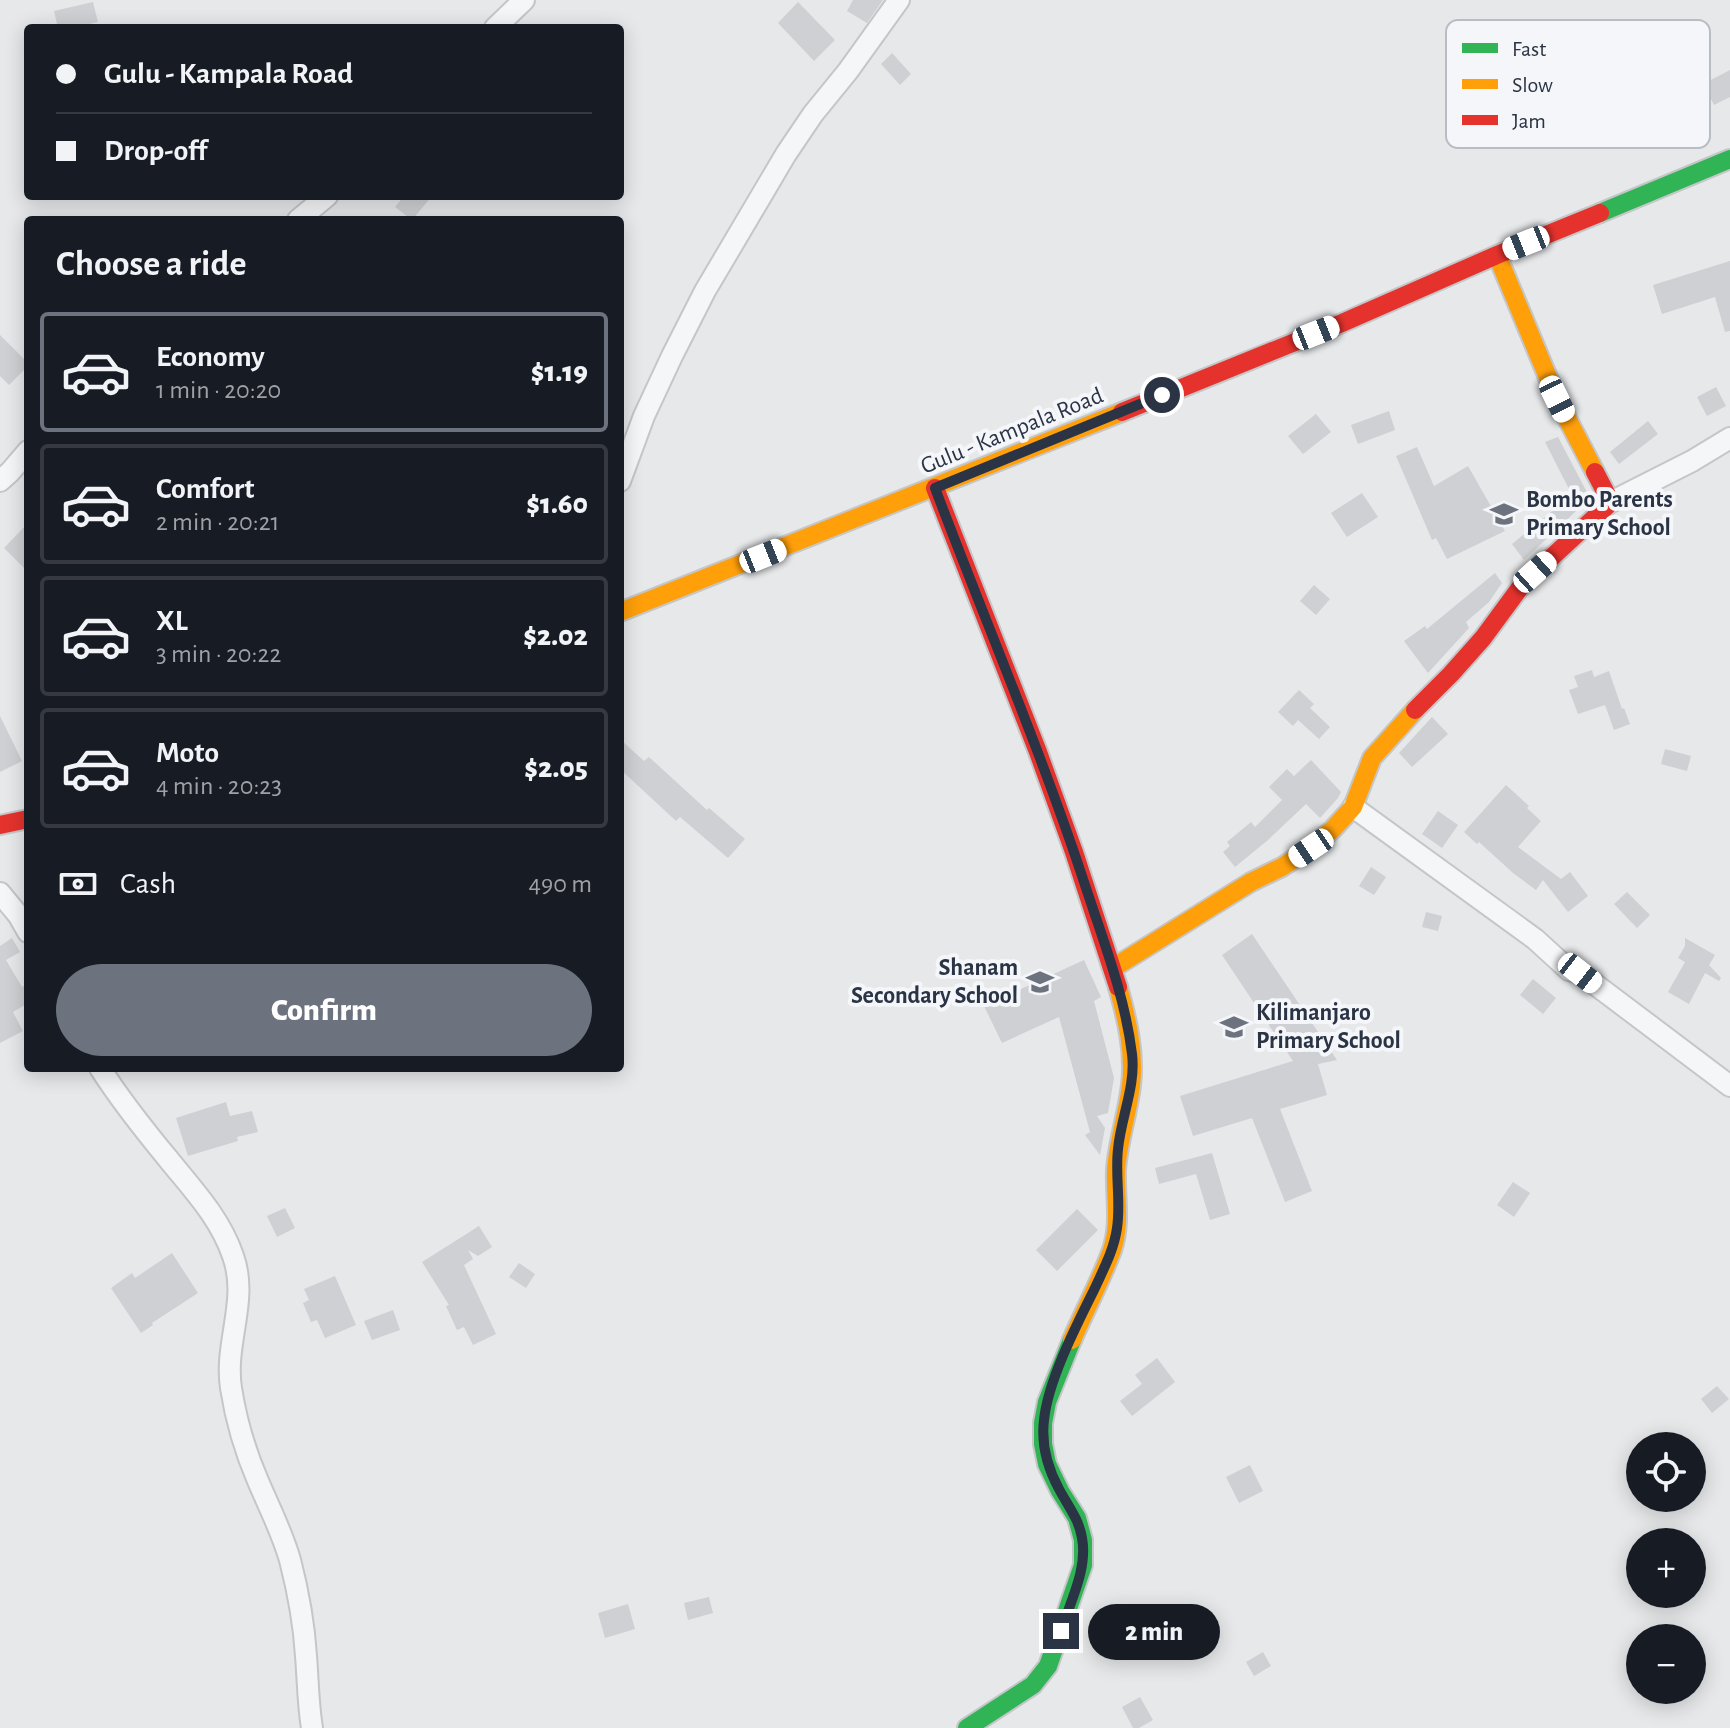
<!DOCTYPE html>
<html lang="en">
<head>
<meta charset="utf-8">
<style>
  body { margin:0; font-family:"Alegreya Sans",sans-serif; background:#242831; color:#f1f3f6; height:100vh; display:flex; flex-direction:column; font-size:30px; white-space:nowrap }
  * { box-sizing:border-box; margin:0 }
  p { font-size:26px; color:#9ea1a6 }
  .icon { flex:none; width:44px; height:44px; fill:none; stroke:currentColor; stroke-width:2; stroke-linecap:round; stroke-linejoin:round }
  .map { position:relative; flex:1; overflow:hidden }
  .sheet { position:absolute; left:24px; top:216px; width:600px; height:856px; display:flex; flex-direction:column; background:#171b24; border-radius:8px; box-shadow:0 4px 20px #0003 }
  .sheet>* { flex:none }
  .hud { position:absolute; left:24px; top:24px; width:600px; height:176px; border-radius:8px; box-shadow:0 4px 20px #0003; display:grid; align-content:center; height:176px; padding:0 32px; background:#171b24 }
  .buttons { position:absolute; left:1626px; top:1432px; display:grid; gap:16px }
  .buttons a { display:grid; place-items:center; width:80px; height:80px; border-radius:50%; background:#171b24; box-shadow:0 4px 20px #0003; font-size:40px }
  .end { position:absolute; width:36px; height:36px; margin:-18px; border:10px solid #2b3445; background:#fff; box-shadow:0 0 0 4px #fff }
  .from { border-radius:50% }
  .bubble { position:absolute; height:56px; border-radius:28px; background:#171b24; box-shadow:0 4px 20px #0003; font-size:26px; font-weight:800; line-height:56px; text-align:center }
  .car { position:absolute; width:24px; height:48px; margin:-24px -12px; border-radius:10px; box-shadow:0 0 6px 2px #0007; background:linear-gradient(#fff 24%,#345 0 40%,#fff 0 76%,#345 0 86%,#fff 0) }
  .hud b { display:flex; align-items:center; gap:28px; height:76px; font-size:30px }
  .hud b+b { border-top:2px solid #363941 }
  .hud i { width:20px; height:20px; background:#f1f3f6 }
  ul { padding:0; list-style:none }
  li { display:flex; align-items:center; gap:24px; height:120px; margin:0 16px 12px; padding:0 16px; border:4px solid #363941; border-radius:8px }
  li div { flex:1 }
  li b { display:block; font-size:30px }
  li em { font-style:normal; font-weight:800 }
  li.selected { border-color:#6c737f }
  li>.icon { width:72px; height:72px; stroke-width:1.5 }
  h2 { padding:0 32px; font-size:36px; line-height:96px }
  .pay { display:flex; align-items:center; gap:20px; height:88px; padding:0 32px; font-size:30px }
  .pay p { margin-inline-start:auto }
  .primary-button { display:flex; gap:16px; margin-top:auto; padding:16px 32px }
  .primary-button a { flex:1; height:92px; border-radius:48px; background:#6c737f; color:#fff; font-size:32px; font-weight:800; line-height:92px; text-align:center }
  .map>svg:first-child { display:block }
  .building { fill:#ced0d3 }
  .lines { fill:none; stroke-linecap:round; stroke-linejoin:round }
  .street-casing { stroke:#c4c6c8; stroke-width:24 }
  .fast-casing { stroke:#c4c6c8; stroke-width:22 }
  .slow-casing { stroke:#c4c6c8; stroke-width:22 }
  .jam-casing { stroke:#c4c6c8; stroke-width:22 }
  .street { stroke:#f5f6f7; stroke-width:20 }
  .fast { stroke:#30b455; stroke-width:18 }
  .slow { stroke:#ff9f0a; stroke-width:18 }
  .jam { stroke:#e5322d; stroke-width:18 }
  .route { stroke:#2b3445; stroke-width:10 }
  .labels { text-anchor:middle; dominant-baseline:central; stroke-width:8; stroke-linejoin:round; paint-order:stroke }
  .street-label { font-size:24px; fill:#2b3445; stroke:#f4f6f9 }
  .poi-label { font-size:24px; font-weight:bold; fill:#2b3445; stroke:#f4f6f9; text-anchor:start }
  .key { fill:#f4f6f9; stroke:#b8bcc3; stroke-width:2 }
  .key-label { font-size:22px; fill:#2b3445 }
</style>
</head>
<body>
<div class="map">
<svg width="1730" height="1728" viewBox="0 0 1730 1728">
  <rect width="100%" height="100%" fill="#e6e8ea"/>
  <path class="building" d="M853,0h30l-16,23 -20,-12z
    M93,2l5,20 -28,6h-12l-4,-17z
    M798,2l37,38 -21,21 -36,-38z
    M892,53l19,21 -11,11 -19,-21z
    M1730,70v27l-16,8 -11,-21z
    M404,196h28l-20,24 -17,-13z
    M1730,261v70l-5,1 -10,-35 -53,17 -9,-29z
    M0,335l28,28v3l-19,19 -9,-9z
    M1716,387l10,19 -19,10 -10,-19z
    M1389,411l6,19 -37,14 -7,-19z
    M1316,414l15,18 -28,22 -15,-18z
    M1648,421l10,13 -39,30 -9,-12z
    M1558,437l32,61 -66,62 -12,-16 60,-49 -27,-53z
    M1417,447l17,39 34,-20 37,65 -58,28 -11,-21 -4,2 -36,-84z
    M1362,493l16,24 -31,20 -16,-24z
    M28,523v49l-24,-24z
    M1495,573l7,10 -13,19 -23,20 3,6 -41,45 -24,-32 21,-15 2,3z
    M1314,585l16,14 -14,16 -16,-14z
    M1592,670l2,7 15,-6 13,38 2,-1 6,16 -16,6 -9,-25 -27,9 -9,-24 9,-3 -4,-11z
    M1299,690l15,14 -4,4 20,19 -11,12 -21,-19 -5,6 -15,-14z
    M0,716l22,45 -22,11z
    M1432,717l16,17 -36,33 -13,-14z
    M620,739l24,22 5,-4 58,53 2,-2 36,31 -17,19 -48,-41 -4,4 -56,-52z
    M1665,749l26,7 -4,15 -26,-7z
    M1311,760l30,32 -3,6 -18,20 -14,-14 -38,36 -33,27 -12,-15 7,-6 -3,-4 24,-20 4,5 27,-27 -13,-13 18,-18 7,7z
    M1506,785l23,21 -2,2 14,13 -23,26 43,32 9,-7 18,24 -20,16 -25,-32 -7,10 -23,-17 -34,-31 -2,2 -13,-12z
    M1438,811l20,14 -16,23 -20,-14z
    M1371,867l15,10 -12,18 -15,-9z
    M1627,892l23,23 -13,13 -23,-24z
    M1426,912l16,4 -4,15 -16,-4z
    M1252,934l85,126 -19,4 9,31 -47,14 32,82 -27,11 -33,-84 -59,18 -13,-40 113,-35 -71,-106z
    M12,938l8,14 -14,8 16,27 6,-3v19l-15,9 10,19 -23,12v-97z
    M1685,938l30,17 -6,10 12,13 -2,3 -14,-8 -16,31 -21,-12 17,-30 -7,-4 7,-12z
    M1084,960l17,37 -7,4 20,77 -6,35 -11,3 8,12 -5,27 -15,-20 5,-3 -31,-115 -57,26 -18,-37z
    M1533,979l23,19 -13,16 -23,-19z
    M226,1102l4,14 22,-5 6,21 -21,5 1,4 -50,15 -12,-38z
    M1212,1153l18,61 -20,6 -14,-46 -37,10 -4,-16z
    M1513,1182l17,11 -16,24 -17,-12z
    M285,1208l10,20 -18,9 -10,-21z
    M1077,1209l21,21 -41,41 -21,-21z
    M479,1226l13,21 -14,9 -10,-6 5,9 -9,6 32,69 -23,11 -9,-18 -7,3 -11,-24 3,-1 -27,-43z
    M172,1253l26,40 -46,30 1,2 -12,8 -30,-45 21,-15 3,5z
    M519,1263l16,11 -9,14 -17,-11z
    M335,1276l21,49 -31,13 -8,-18 -6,2 -8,-19 6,-3 -5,-11z
    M393,1310l7,20 -28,10 -8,-19z
    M1157,1358l18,24 -43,34 -12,-15 22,-17 -7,-9z
    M1717,1386l12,13 -17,14 -11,-14z
    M1250,1465l13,26 -24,12 -13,-26z
    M709,1597l4,16 -25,7 -4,-17z
    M628,1604l7,25 -30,9 -7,-25z
    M1263,1652l8,14 -17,10 -8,-14z
    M1140,1697l13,23 -14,8h-6l-11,-21z"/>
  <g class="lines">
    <g class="street-casing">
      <path id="street" d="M495,28l29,-28
        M298,220l29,-24
        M0,481l10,-9 18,-21
        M620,481l24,-65 28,-60 33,-65 81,-137 27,-40 35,-43 51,-71
        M1609,503l83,-42 38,-23
        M1353,807l182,132 34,31 11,3 150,113
        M0,893l19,23 9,16
        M100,1068c21,33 45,63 69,92 25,31 51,58 64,96 16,44 -9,87 -2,132 5,32 14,63 27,93 11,26 24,51 32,79 8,31 14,63 16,96 2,24 2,48 6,72"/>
    </g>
    <g class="fast-casing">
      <path id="fast" d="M1600,213l130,-54
        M967,1728l66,-43 15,-19 35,-101v-25l-6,-22 -17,-27 -13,-27 -4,-20v-21l4,-21 25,-62"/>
    </g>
    <g class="slow-casing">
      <path id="slow" d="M1497,255l60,144 38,73
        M620,612l502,-200
        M1113,968l138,-86 31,-15 29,-19 22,-19 20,-22 19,-49 43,-48
        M1072,1340c13,-30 29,-60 40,-90 9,-27 3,-53 4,-80 2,-29 12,-57 15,-85 4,-33 -4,-66 -13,-98"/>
    </g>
    <g class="jam-casing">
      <path id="jam" d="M1122,412l220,-89 155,-68 103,-42
        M935,488l103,264 36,100 44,135
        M1415,710l36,-36 32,-36 39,-53 85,-79 2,-7 -14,-27
        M0,825l28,-6"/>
    </g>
    <use href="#street" class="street"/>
    <use href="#fast" class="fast"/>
    <use href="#slow" class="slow"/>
    <use href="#jam" class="jam"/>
  </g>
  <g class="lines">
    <path class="route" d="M1061,1631c9,-29 27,-62 21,-93 -3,-19 -14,-32 -23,-49 -12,-22 -18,-44 -15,-69 4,-39 32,-94 50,-130 9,-20 20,-40 23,-62 4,-26 -2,-52 1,-79 3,-32 18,-63 14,-95 -7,-58 -29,-114 -47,-169 -44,-134 -100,-264 -150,-397l227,-93"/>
  </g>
  <defs>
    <g id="school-bare" transform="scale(2.16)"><path d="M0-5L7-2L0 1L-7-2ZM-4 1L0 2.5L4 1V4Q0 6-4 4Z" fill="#6c737f" stroke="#f4f6f9" stroke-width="2.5" paint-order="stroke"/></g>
  </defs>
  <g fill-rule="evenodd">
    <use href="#school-bare" x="1504" y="514"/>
    <use href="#school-bare" x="1040" y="982"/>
    <use href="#school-bare" x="1234" y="1027"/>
  </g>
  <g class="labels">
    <g class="street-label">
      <text transform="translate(1012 431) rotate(-22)">Gulu - Kampala Road</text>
    </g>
    <g class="poi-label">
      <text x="1526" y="500">Bombo Parents<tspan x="1526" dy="28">Primary School</tspan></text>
      <text x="1018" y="968" text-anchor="end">Shanam<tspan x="1018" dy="28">Secondary School</tspan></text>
      <text x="1256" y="1013">Kilimanjaro<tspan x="1256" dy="28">Primary School</tspan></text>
    </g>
  </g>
  <rect x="1446" y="20" width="264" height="128" rx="12" class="key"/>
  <rect x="1462" y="43" width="36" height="10" fill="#30b455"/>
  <rect x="1462" y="79" width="36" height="10" fill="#ff9f0a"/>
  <rect x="1462" y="115" width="36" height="10" fill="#e5322d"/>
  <g class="key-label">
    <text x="1512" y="56">Fast</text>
    <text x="1512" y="92">Slow</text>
    <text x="1512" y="128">Jam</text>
  </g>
</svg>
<div class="buttons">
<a><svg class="icon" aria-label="locate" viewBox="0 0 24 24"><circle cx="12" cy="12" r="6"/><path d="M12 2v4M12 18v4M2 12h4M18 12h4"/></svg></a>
<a>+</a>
<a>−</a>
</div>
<i class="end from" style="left:1162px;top:395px"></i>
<i class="end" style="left:1061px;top:1631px"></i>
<div class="bubble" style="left:1088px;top:1604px;width:132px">2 min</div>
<i class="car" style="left:1526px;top:243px;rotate:248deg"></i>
<i class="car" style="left:1316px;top:333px;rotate:68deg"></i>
<i class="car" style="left:1557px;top:399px;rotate:154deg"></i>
<i class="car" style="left:763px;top:556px;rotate:68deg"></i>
<i class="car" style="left:1535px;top:572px;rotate:48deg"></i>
<i class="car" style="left:1311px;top:848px;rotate:236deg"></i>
<i class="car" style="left:1580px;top:973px;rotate:128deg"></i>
<div class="hud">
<b><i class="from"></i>Gulu - Kampala Road</b>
<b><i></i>Drop-off</b>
</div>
<section class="sheet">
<h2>Choose a ride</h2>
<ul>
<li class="selected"><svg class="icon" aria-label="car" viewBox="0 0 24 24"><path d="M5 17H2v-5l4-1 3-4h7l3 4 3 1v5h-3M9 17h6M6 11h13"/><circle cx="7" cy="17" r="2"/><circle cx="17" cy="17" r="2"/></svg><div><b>Economy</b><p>1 min · 20:20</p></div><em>$1.19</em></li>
<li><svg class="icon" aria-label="car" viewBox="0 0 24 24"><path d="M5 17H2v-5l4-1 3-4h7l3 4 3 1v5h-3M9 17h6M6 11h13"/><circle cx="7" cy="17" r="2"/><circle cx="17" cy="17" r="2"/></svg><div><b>Comfort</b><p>2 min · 20:21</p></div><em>$1.60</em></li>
<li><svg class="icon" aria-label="car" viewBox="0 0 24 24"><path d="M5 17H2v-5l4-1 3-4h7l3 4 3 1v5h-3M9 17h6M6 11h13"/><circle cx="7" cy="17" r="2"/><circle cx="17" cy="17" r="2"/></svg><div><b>XL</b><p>3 min · 20:22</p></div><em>$2.02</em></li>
<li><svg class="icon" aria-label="car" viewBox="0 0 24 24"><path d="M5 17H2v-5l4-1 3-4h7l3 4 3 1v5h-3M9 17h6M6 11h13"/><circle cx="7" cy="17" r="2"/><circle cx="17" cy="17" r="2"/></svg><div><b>Moto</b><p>4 min · 20:23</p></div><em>$2.05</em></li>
</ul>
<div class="pay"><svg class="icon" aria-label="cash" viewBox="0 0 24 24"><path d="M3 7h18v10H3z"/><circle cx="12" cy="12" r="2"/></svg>Cash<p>490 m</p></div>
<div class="primary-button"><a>Confirm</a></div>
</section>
</div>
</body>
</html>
